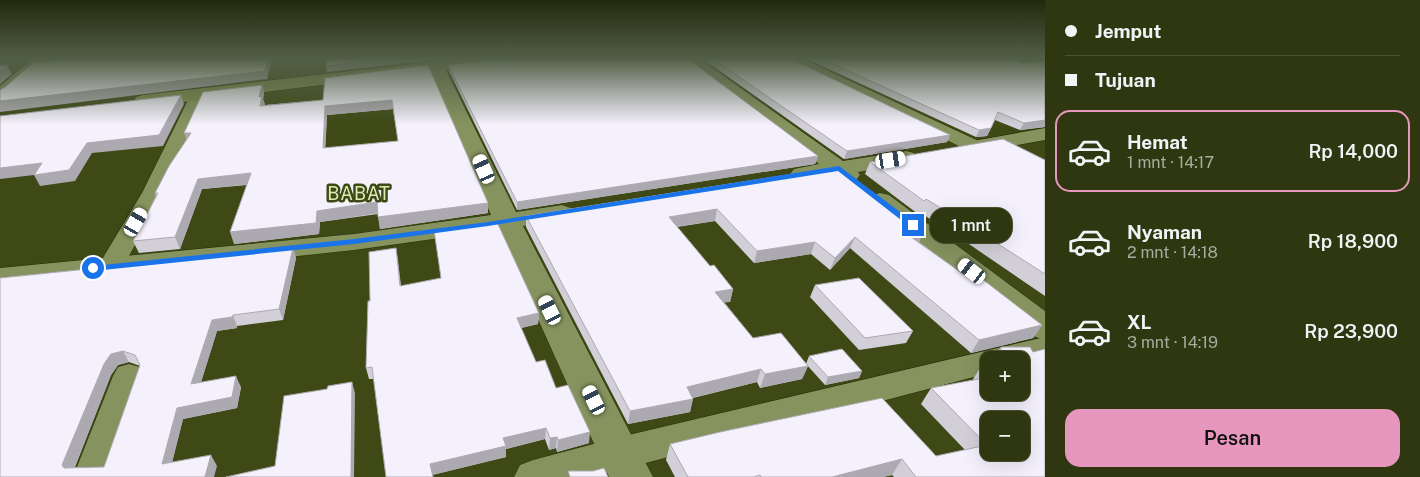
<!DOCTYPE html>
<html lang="id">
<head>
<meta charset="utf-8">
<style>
  body { margin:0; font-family:"Public Sans",sans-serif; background:#3a421e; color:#f1f3f6; height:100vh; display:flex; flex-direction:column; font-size:19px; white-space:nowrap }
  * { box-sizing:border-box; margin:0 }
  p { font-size:16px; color:#a7ac9f }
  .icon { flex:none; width:28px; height:28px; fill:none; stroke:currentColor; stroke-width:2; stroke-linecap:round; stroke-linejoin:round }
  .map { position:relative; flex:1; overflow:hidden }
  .details { display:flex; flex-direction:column; background:#2e3710; width:375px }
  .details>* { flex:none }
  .guide { display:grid; align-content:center; height:110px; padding:0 20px; background:#2e3710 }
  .controls { position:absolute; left:980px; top:351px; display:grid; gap:10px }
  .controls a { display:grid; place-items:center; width:50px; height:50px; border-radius:10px; background:#2e3710; box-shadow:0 5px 20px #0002,0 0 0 1px #495130; font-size:25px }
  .end { position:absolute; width:22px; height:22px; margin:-11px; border:6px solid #1a73e8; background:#fff; box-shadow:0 0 0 2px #fff }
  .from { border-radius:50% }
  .bubble { position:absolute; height:35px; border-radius:15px; background:#2e3710; box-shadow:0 5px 20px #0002,0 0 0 1px #495130; font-size:16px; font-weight:600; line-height:35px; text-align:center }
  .car { position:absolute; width:15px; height:30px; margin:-15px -8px; border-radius:6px; box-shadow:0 0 4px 1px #0007; background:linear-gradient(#fff 24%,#345 0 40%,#fff 0 76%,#345 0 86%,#fff 0) }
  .guide b { display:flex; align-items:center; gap:18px; height:48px; font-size:19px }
  .guide b+b { border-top:1px solid #495130 }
  .guide i { width:12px; height:12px; background:#f1f3f6 }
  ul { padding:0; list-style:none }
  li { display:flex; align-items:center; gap:15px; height:82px; margin:0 10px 8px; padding:0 10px; border:2px solid transparent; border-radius:15px }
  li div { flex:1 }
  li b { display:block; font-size:19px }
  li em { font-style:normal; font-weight:600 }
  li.selected { border-color:#e797bd }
  li>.icon { width:45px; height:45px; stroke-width:1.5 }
  .primary-button { display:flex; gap:10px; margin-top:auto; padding:10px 20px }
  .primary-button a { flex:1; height:58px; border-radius:15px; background:#e797bd; color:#111; font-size:20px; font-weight:600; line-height:58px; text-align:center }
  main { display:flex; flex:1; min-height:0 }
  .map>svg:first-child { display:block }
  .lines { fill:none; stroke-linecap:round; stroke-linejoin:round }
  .minor-casing { stroke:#262e06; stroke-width:1 }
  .tertiary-casing { stroke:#262e06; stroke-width:1 }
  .trunk-casing { stroke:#262e06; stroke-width:1 }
  .minor { fill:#86935f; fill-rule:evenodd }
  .tertiary { fill:#86935f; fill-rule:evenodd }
  .trunk { fill:#7d8c4b; fill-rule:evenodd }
  .wall { fill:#d3cfd9; fill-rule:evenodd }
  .shaded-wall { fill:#aca9b0 }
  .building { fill:#f5f1fc; stroke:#aca9b0; fill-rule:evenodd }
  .route { fill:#1a73e8 }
  .labels { text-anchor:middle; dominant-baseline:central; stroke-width:5; stroke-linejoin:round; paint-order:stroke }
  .quarter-label { font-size:18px; letter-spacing:1px; fill:#dcebb4; stroke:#3e4916 }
</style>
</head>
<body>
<main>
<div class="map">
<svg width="1045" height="477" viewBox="0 0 1045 477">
  <rect width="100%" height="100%" fill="#3e4916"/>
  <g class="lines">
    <g class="minor-casing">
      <path id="minor" d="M32,59h15c-5,6 -42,41 -47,42v-15z
        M786,59h17l180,84 2,4 -2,4 -7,2 -7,-2 -181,-89z
        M199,89l6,2 2,3 -43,99 -44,79 -9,2 -9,-2 -4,-6 44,-73 49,-99 2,-3z
        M1045,337v22l-24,6v-5h-32v13l-397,104h-78l6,-12 13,-5 87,-23z
        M129,364l11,3 5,9 -34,101h-38l40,-101 5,-9z"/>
    </g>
    <g class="tertiary-casing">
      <path id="tertiary" d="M682,59h18l143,102 63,-10 8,2 3,5 -3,5 -8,2 -48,7 2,3 -4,5c-9,2 -14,2 -22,-4l-32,5 -8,-2 -4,-5 4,-5 25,-5z
        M436,61l6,2 2,3 72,146 46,-7 9,3 4,5 -4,5 -48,8 130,251h-44l-111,-247 -144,20 -354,38v-20l354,-34 137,-19 -63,-149 2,-3z
        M1045,128v12l-72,13 -8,-1 -3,-5 3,-5 8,-1z
        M880,193l9,2 156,116v29l-12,-4 -162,-131 -3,-5 3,-5z"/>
    </g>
    <g class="trunk-casing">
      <path id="trunk" d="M455,59h45l-2,3 -6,2 -349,43 -7,-2 -2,-4 2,-4 7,-2z"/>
    </g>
    <use href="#minor" class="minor"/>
    <use href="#tertiary" class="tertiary"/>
    <use href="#trunk" class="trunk"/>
  </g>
  <path class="wall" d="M703,59h88l159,76 -3,7 -103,17z
    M807,59h211l-2,1 29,67 -25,3 -25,-10 -8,16 -11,1z
    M492,60l326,96 -3,8 -298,46 -68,-139 -1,-6z
    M428,65l60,138v10l-108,16 -2,-15 -58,8 -1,12 -85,10 13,-59 -45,4 -22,60 -41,4 -6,-12 23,-45 -1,-3 107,-108 2,9 -1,5 2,6 58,-5zM393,109l5,32 -73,7 2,-33z
    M1045,160v136l-82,-56 -44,-28 -1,2 -53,-40 5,-12z
    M838,167l71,55 -1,3 14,10 -3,7 44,32 79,51 -9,13 -62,15 -121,-105 -20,22 -19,-16 -57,9 -39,-42 -38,6 33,39 23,23 -3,13h-6l29,36 55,28 -6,13 -42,9 -3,-6 -64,16 -3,14 -62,12 -102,-197v-11z
    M293,248l3,10 -13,62 -46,6v2l-20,3 -16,51 40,5 -4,21 -54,11 -11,43 45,4 -217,11v-199zM129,362l11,4 -36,101h-29l36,-92 7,-10z
    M396,248l5,38 138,27 -1,11 -17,4 15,34 20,26 33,55 -32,9 -1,-4 -7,2 -4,-11 -39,10v8l-74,18 -58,-96h-5l-3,-11 4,-67z
    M815,285l98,46 -7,12 -47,7 -49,-53z
    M1001,347h29l3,5 12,-3v128h-151l-2,-2 -9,2h-208l-9,-17 4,-16 50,-12 162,-34 54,58 29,-6 -44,-46 10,-16 43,-8 -1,-1 10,-15 6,-1v29h32v-32h-29zM989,420h32v32h-32z
    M809,356l53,15 -3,7 -34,7 -19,-21z"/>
  <path class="shaded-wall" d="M268,59h4l-5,20 -267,33v-11z
    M389,59h53l-115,13 -1,-6z
    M7,65l5,9 -12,10v-13z
    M262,85l2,9 -1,5 2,6 -2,10 -4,-18z
    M181,95l3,9 -21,42 -71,7 -17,28 -35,5 -6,-11 -34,4v-11l87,-25z
    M392,100l1,9 -66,6 -2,43 -2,-10 2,-42z
    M1045,120v7l-25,3 4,-7z
    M991,128l-4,8 -11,1 3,-7z
    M184,133h7l-3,10z
    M950,135l-3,7 -103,17 3,-8z
    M818,156l-3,8 -298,46v-8z
    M251,173l3,11 -52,5 -22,60 -5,-12 23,-58z
    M377,202l2,11 -59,9 -1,12 -85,10 -4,-12 87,-21z
    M488,203v10l-108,16 -2,-12z
    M717,209l-2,12 -48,7 2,-11z
    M922,235l-6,12 -5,-10z
    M855,237l-5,11 -20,22 5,-12z
    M815,242l-4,12 -57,9 3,-12z
    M293,248l3,10 -13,62 -4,-11z
    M396,248l2,11 4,38 -2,-11z
    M733,289l-3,13 -18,2 3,-12z
    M539,313l-1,11 -21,5v-11z
    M233,315l4,11v2l-20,3 -20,64 -6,-11 21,-64z
    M1042,325l-9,13 -62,15 8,-13z
    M123,351l6,11 -11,3 -7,10 -40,101 -9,-11 42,-101 7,-10z
    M808,366l-6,13 -42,9 5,-14z
    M761,369l-4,13 -74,18 4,-13z
    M862,371l-3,7 -34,7 3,-8z
    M236,376l5,11 -4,21 -54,11 -14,56 -7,-11 15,-56z
    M352,382l3,11 -1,84h-3z
    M693,399l-3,13 -62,12 2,-13z
    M546,428l-1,11 -39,10v8l-74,18 -2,-11 73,-26z
    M590,432l-1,11 -32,9 1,-12z
    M557,437l-1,11 -7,2 1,-12z
    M211,455l6,11 -3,11h-9z
    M902,459l-10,16 -9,2h-51z"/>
  <path class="building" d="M62,59h206l-3,12 -265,30v-11l5,-3 28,-24 27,-3z
    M327,59h62l-63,7z
    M495,59h193l130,97 -301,46 -69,-137z
    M713,59h78l159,76 -103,16z
    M822,59h192l7,4 24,-2v59l-21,3 -26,-11 -7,16 -12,2z
    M7,65l-7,6v-5z
    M428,65l60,138 -110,14 -1,-15 -60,9 -1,12 -86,9 21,-59 -53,6 -23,58 -42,4 25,-48h-3l14,-27 22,-33h-7l19,-41 59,-7 -3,12 3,-1 -2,10 63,-6 2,-22zM392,100l6,41 -75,7 2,-42z
    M181,95l-22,40 -72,8 -18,27 -35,5 8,-12 -42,5v-52z
    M1003,139l42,21v114l-75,-48 -44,-27 -2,2 -54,-39z
    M838,167l71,55 -1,2 14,11 -11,2 52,37 10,-2 69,53 -63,15 -124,-103 -20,21 -20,-16 -58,9 -40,-42 -48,8 41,49 4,-1 19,24 -18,3 38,46 28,-5 27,33 -43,8 -4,-5 -74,18 6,12 -63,12 -104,-195z
    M497,222l42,91 -22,5 19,44 9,-2 11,28 12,-3 22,47 -32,8 -1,-3 -7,1 -4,-10 -43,10 3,8 -76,18 3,13h-47l-14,-110 -6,1 2,-67h2l-1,-49 27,-4 4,38 41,-8 -7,-48z
    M293,248l-14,61 -46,6 -1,2 -20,3 -21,64 45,-8 -4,21 -55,11 -15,56 49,-9 -6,22h-205v-199zM123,351l12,4 5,10 -36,102 -40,1 -2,-3 42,-101 7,-10z
    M859,278l54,53 -48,7 -50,-53z
    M1001,347h29l3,5 12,-3v128h-129l-14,-18 -70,18h-71l-1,-2 -6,2h-66l-18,-33 50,-12 162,-34 54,58 51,-11 -56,-57 58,-11v15h32v-32h-22h1zM989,420h32v32h-32z
    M842,349l20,22 -34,6 -19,-21z
    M989,363v6l-6,-5z
    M352,382l-1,95h-125l49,-11 9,-70 43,-7 1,-3z
    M604,468l4,9h-38l-2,-6h25z"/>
  <linearGradient id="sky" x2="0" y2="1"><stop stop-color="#22280c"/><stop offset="0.47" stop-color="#525f47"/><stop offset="1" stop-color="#525f47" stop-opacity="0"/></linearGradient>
  <rect width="1045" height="125" fill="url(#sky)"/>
  <path class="route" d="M839,166l77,58v3h-6l-72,-56 -350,55 -134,18 -261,27 -5,-3 5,-2 261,-27 134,-17z"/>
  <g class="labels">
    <g class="quarter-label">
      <text x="359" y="193">BABAT</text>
    </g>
  </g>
</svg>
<div class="controls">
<a>+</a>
<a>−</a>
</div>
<i class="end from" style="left:93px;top:268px"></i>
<i class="end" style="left:913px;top:225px"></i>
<div class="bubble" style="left:930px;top:208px;width:82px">1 mnt</div>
<i class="car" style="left:891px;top:160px;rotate:81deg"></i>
<i class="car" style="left:484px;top:169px;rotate:336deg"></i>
<i class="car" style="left:136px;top:222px;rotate:30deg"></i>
<i class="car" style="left:972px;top:271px;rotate:308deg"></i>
<i class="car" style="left:550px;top:310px;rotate:334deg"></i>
<i class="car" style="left:594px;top:400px;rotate:334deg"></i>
</div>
<section class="details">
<div class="guide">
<b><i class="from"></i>Jemput</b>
<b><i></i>Tujuan</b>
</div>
<ul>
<li class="selected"><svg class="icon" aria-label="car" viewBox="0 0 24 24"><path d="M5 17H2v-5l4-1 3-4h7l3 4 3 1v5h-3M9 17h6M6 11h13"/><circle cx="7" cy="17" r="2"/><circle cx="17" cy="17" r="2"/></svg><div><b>Hemat</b><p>1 mnt · 14:17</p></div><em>Rp 14,000</em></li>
<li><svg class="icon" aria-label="car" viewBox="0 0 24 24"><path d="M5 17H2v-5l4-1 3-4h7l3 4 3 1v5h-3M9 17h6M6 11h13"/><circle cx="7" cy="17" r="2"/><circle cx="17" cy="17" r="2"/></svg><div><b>Nyaman</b><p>2 mnt · 14:18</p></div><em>Rp 18,900</em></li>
<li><svg class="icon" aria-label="car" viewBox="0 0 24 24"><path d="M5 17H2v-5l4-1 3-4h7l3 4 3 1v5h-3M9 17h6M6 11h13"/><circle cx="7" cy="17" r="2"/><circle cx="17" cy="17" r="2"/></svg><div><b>XL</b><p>3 mnt · 14:19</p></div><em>Rp 23,900</em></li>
</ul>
<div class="primary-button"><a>Pesan</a></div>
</section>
</main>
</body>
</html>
